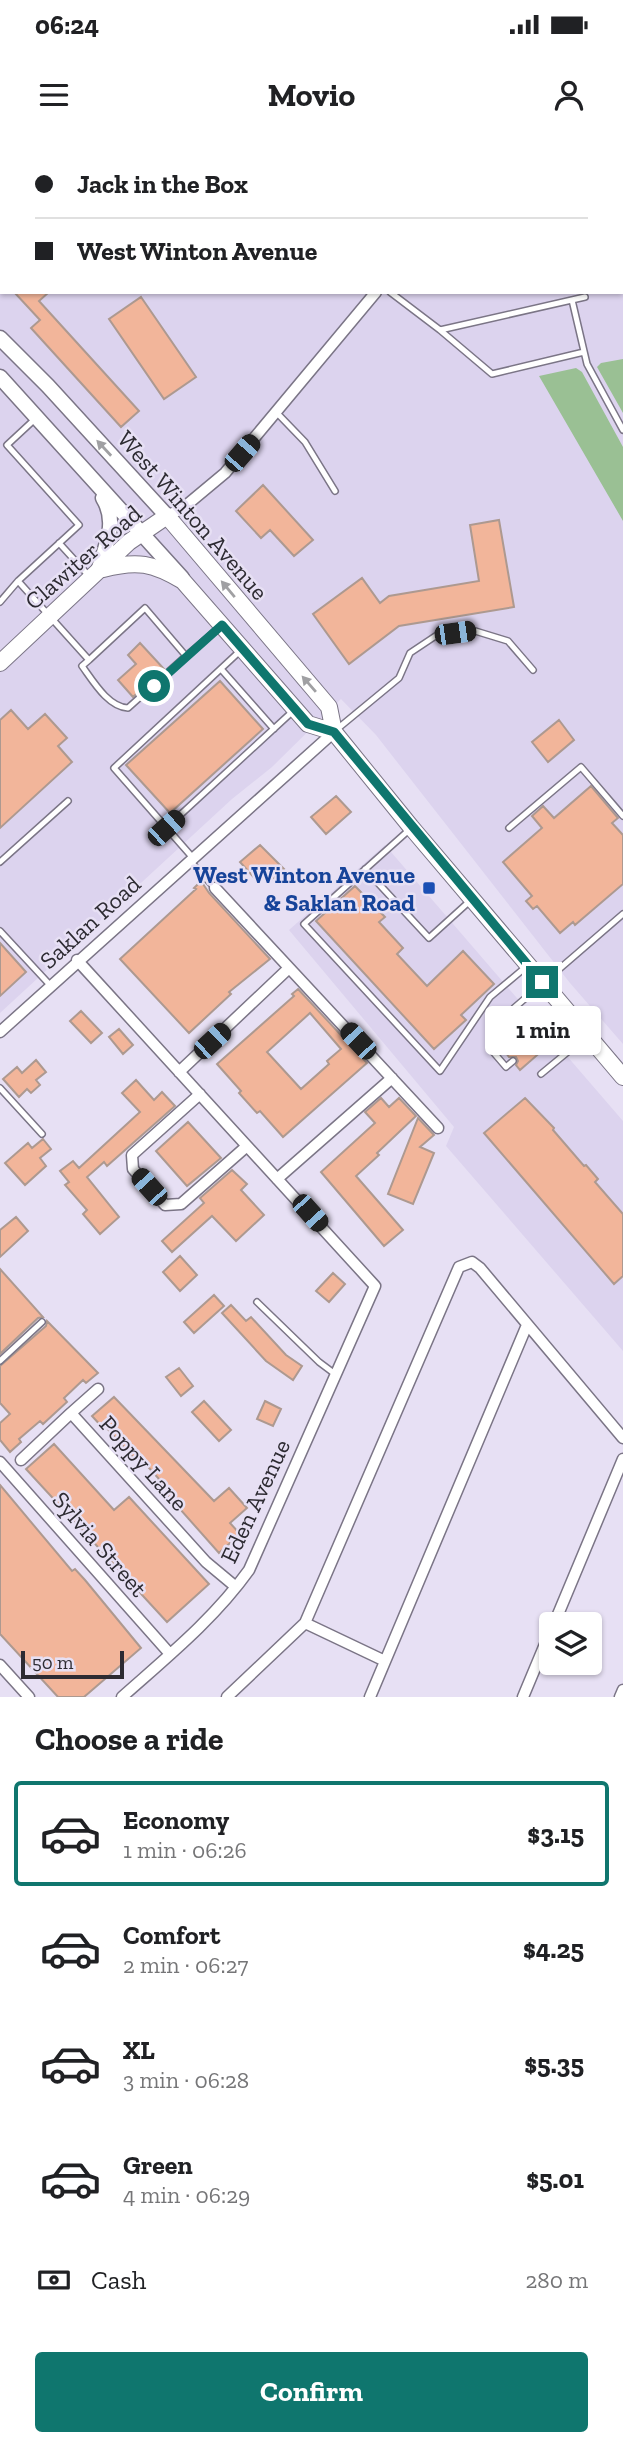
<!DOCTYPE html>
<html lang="en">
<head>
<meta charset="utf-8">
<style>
  body { margin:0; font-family:"Zilla Slab",serif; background:#f6f6f6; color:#202124; height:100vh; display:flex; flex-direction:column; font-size:26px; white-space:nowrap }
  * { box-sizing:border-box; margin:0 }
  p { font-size:23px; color:#757577 }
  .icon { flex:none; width:38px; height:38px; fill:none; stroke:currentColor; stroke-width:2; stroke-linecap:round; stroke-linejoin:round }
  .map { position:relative; height:1557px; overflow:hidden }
  .sheet { display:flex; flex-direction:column; background:#fff; flex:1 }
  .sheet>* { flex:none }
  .top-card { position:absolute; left:0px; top:0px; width:623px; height:154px; box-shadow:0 2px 5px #0004; display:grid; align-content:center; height:154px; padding:0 35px; background:#fff }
  .buttons { position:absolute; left:539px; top:1472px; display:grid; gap:14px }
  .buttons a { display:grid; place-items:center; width:63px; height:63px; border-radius:7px; background:#fff; box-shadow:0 2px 5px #0004; font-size:35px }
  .scale { position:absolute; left:21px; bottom:18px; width:103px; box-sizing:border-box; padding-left:7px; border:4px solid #2d2b32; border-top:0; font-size:19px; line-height:24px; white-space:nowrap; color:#2d2b32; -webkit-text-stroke:5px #e7e0f4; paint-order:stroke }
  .end { position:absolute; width:32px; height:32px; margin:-16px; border:9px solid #0f766e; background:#fff; box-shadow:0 0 0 4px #fff }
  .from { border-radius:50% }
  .bubble { position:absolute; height:49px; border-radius:7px; background:#fff; box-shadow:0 2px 5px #0004; font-size:23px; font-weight:800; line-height:49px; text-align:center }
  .car { position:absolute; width:21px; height:42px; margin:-21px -10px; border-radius:9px; box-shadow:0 0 5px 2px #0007; background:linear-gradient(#222 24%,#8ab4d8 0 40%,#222 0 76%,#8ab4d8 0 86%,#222 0) }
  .top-card b { display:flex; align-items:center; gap:24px; height:66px; font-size:26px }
  .top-card b+b { border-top:2px solid #e0e0e0 }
  .top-card i { width:18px; height:18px; background:#202124 }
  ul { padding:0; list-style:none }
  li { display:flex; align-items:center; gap:21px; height:105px; margin:0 14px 10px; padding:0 21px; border:4px solid transparent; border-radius:7px }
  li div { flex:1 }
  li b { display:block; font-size:26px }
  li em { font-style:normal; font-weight:800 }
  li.current { border-color:#0f766e }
  li>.icon { width:63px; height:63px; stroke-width:1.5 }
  h2 { padding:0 35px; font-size:32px; line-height:84px }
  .pay { display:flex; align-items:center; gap:18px; height:77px; padding:0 35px; font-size:26px }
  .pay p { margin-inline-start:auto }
  .action { display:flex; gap:14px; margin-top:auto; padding:14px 35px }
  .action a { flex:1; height:80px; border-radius:7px; background:#0f766e; color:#fff; font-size:28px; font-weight:800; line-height:80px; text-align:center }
  .status { display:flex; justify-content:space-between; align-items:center; height:49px; padding:0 35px; background:#fff; direction:ltr }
  .status svg { height:19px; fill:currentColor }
  header { display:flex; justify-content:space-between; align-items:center; height:91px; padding:0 35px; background:#fff; font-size:32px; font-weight:800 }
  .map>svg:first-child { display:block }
  .built { fill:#dcd3ee; fill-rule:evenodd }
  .green { fill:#9ac094 }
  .building { fill:#f2b59a; stroke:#ad9990; stroke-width:2; fill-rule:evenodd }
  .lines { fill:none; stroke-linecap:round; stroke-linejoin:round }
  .service-casing { stroke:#7b7586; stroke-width:8 }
  .minor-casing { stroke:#7b7586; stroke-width:13 }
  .tertiary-casing { stroke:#7b7586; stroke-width:17 }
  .secondary-casing { stroke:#7b7586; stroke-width:18 }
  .service { stroke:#fff; stroke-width:5 }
  .minor { stroke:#fff; stroke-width:10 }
  .tertiary { stroke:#fff; stroke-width:14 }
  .secondary { stroke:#fff; stroke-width:16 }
  .oneway { fill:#a0a0a3 }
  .route { stroke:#0f766e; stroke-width:9 }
  .transit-dot { fill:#1a4fb4; stroke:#e7e0f4; stroke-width:2.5 }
  .labels { text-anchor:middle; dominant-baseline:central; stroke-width:5; stroke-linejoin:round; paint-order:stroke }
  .street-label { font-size:24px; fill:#2d2b32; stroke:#e7e0f4 }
  .transit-label { font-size:24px; font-weight:bold; fill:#164399; stroke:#e7e0f4; text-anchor:end }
</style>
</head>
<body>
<div class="status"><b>06:24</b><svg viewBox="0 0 49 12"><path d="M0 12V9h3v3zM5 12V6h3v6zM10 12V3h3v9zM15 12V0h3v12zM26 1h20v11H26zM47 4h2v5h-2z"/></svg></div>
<header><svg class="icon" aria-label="menu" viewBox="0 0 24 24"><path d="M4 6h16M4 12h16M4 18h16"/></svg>Movio<svg class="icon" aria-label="person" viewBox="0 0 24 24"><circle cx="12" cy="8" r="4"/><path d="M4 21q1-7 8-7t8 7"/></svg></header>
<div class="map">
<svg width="623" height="1557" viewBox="0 0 623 1557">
  <rect width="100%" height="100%" fill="#e7e0f4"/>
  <path class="built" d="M0,0h623v904l-53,-61 -194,-248 -35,-36 -69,68 -40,32 -232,214zM2,2h619v150h-619z
    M385,705l238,276v230l-177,-205 8,-19 -165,-197z"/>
  <path class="green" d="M623,219v54l-26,-46 4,-4z
    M576,228l6,4 41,75v74l-84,-145z"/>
  <path class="building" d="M14,152h35l-10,9 100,110 -18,16 -90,-99 9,-8z
    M141,157l55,80 -32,22 -55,-80z
    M263,345l50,55 -19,16 -24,-26 -9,8 -25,-27z
    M499,380l15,87 -115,19 -50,38 -36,-50 49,-36 18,25 9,-7 90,-15 -9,-56z
    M140,503l24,26 -31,28 -15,-17 18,-16 -8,-9z
    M220,541l43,48 -93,84 -44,-48z
    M11,570l17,19 17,-15 22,24 -9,8 14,16 -72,66v-108z
    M559,580l15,20 -26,22 -16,-20z
    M591,646l27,32 -6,5 11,12v49l-48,41 -2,-3 -13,11 -23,-27 -4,3 -7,-8 6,-5 -29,-34 39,-34 -10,-12 11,-10 11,12z
    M336,656l15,16 -25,22 -15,-17z
    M260,705l24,24 -11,10 -5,-5 -10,8 -18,-20z
    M201,741l8,12 61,66 -41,33 2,2 -42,39 -69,-74 76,-70 -2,-1z
    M355,746l30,31 -6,5 24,26 -6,6 30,32 36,-35 31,33 -33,31 5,5 -32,29 -118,-128z
    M0,803l26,29 -26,24z
    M298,849l69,74 -84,74 -23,-26 -3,2 -18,-20 2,-2 -24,-27 77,-68 -2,-2zM310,873l31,36 -14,12 2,3 -28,25 -34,-37z
    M81,871l21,22 -11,10 -21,-22z
    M119,889l14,16 -10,9 -14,-17z
    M525,890l7,7 -1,7 3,2 5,-1 4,5 -23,20 -4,-5 2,-4 -2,-4h-7l-6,-8z
    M36,920l10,12 -10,8 4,5 -9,8 -4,-4 -8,8 -16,-18 14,-12 5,6z
    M136,940l18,20 8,-8 13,14 -68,60 -3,-4 -17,15 32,40 -19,17 -17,-20 4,-4 -22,-25 4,-3 -9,-11 13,-10 6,7 61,-56 -18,-19z
    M381,958l8,9 10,-9 17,18 -39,37 2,2 -23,21 47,54 -19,16 -63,-74 54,-49 -10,-11z
    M525,958l29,30 -1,2 31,36 2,-1 12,14 -3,3 28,32v62l-9,8 -130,-151z
    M418,978l16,17 -14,12 14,6 -21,51 -25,-10z
    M188,982l33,36 -34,28 -31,-35z
    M43,999l8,10 -11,9 6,8 -21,19 -20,-22 23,-20 4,5z
    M232,1030l15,14 -6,6 23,25 -28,26 -24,-25 -40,36 -10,-11 42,-38 -4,-5z
    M16,1077l12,14 -28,26v-27z
    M180,1116l17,19 -17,16 -17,-19z
    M0,1129l43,48 -5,1 -38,36z
    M333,1133l12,11 -16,18 -13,-11z
    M214,1155l10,11 -30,27 -10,-11z
    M231,1165l15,16 5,-4 35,38 16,11 -9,14 -27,-19 -44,-48z
    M47,1181l51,52 -12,10 -3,-3 -19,18 3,4 -24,22 -3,-3 -21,18 2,3 -11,10 -10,-12v-17l10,-9 -10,-11v-37l46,-40z
    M179,1228l14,18 -12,10 -15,-19z
    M114,1257l100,104 15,-13 18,20 -17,15 10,11 -21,19 -63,-71 3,-3 -17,-19 -4,3 -33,-37 -2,2 -11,-12z
    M204,1261l27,29 -12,11 -27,-29z
    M265,1261l16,8 -8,17 -16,-7z
    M54,1304l60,66 15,-13 80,87 -42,38 -141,-153z
    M0,1345l72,86 3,-2 10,11 56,68 -57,49h-26l-58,-63z"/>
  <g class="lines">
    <g class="service-casing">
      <path id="service" d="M412,0v2
        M390,152l50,38 145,-33
        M572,160l15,64 36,66
        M440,190l52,44 92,-22
        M277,273l28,29 30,49
        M35,279l-28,26 72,80 -61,56 71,79 56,-52 41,48 34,-29
        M59,403l31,34
        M0,462l18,-21
        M89,520l-7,6c11,15 26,41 46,42l58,-52
        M221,529l53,60
        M336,590l63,-52 11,-25 27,-18 35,-5 36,11 25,29
        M166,688l126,-116
        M509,688l72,-61 42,49
        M409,690l-105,94 136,147 50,-74 37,-31
        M193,718l-79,-90 126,-117
        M190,721l25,27
        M0,722l68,-61
        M365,729l64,69 42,-38
        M0,791l50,54
        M535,901l32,-28
        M513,921l-7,6 -12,-14 20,-45 109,-94
        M541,934l46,-38
        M0,948l42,46
        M257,1162l62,60 16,12
        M0,1221l42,-39"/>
    </g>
    <g class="minor-casing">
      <path id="minor" d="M167,376l16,-8 42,-35 151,-181
        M215,748l223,240
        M77,820l298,326 -126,284c-35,49 -82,87 -127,127
        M0,892l334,-300
        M179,932l110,-104
        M200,954l-68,61 1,14 32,36 16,-1 66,-58
        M277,1039l115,-101
        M71,1273l27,-24
        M21,1320l50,-47 135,149 30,25
        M0,1322l170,192
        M305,1483l80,38
        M554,1484l69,-165
        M0,1525l29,32
        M227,1557l78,-74 154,-356 13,-5 8,6 143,170
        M370,1557l157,-372
        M523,1557l28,-67
        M620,1557l3,-7"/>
    </g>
    <g class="tertiary-casing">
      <path id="tertiary" d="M0,198l48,48 119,130
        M0,237l182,201
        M98,431c8,-26 20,-49 5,-73"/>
    </g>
    <g class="secondary-casing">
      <path id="secondary" d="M103,429c34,-9 50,-6 80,12l125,143 26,8
        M0,523l129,-121 38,-26 162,191 5,25 77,95 212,250"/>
    </g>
    <use href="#service" class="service"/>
    <use href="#minor" class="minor"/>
    <use href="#tertiary" class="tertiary"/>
    <use href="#secondary" class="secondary"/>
  </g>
  <defs><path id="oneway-solid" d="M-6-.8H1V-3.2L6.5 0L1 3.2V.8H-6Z" transform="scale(1.75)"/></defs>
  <g class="oneway">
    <use href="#oneway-solid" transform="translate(104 308) rotate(-133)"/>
    <use href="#oneway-solid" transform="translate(228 449) rotate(-130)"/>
    <use href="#oneway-solid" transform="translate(309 544) rotate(-131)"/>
  </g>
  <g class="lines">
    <path class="route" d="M154,546l68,-61 86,99 26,8 208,250"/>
  </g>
  <rect class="transit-dot" x="422" y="741" width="14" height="14" rx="3.5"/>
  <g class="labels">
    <g class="street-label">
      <text transform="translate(193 375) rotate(49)">West Winton Avenue</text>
      <text transform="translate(83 417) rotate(-41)">Clawiter Road</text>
      <text transform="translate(90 782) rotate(-42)">Saklan Road</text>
      <text transform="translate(144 1323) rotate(48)">Poppy Lane</text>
      <text transform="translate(255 1361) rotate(-65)">Eden Avenue</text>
      <text transform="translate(100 1404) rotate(49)">Sylvia Street</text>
    </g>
    <g class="transit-label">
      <text x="415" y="734">West Winton Avenue<tspan x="415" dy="28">&amp; Saklan Road</tspan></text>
    </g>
  </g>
</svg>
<div class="buttons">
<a><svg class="icon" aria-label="layers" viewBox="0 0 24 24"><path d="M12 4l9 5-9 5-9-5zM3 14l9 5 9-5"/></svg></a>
</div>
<div class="scale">50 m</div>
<i class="end from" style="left:154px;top:546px"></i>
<i class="end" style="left:542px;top:842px"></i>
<div class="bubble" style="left:485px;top:866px;width:116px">1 min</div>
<i class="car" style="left:242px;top:313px;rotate:41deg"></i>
<i class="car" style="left:455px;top:493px;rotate:82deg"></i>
<i class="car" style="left:166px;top:688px;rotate:48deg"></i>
<i class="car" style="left:212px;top:901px;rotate:47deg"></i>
<i class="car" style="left:358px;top:901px;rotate:317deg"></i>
<i class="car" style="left:149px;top:1047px;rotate:318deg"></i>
<i class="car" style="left:310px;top:1073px;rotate:138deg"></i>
<div class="top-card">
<b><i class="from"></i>Jack in the Box</b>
<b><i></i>West Winton Avenue</b>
</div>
</div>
<section class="sheet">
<h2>Choose a ride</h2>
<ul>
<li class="current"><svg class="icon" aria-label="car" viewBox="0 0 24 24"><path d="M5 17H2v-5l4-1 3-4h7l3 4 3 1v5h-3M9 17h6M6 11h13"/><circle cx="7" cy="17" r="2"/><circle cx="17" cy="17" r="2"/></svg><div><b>Economy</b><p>1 min · 06:26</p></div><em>$3.15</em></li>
<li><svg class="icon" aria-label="car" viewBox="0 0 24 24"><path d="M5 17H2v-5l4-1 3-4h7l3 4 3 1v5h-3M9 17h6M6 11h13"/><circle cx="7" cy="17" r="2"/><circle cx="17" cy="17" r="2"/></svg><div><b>Comfort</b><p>2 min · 06:27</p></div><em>$4.25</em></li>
<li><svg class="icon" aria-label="car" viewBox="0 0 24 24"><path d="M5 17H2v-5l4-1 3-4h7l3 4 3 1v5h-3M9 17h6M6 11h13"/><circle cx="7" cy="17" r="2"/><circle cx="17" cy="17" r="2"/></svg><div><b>XL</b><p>3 min · 06:28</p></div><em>$5.35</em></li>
<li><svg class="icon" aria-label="car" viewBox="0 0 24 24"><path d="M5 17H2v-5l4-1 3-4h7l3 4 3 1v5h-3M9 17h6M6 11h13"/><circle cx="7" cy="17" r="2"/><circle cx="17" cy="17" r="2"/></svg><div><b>Green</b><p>4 min · 06:29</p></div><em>$5.01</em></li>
</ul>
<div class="pay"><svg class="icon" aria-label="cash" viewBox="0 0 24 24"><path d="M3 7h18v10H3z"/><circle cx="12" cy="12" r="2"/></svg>Cash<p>280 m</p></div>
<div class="action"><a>Confirm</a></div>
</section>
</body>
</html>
